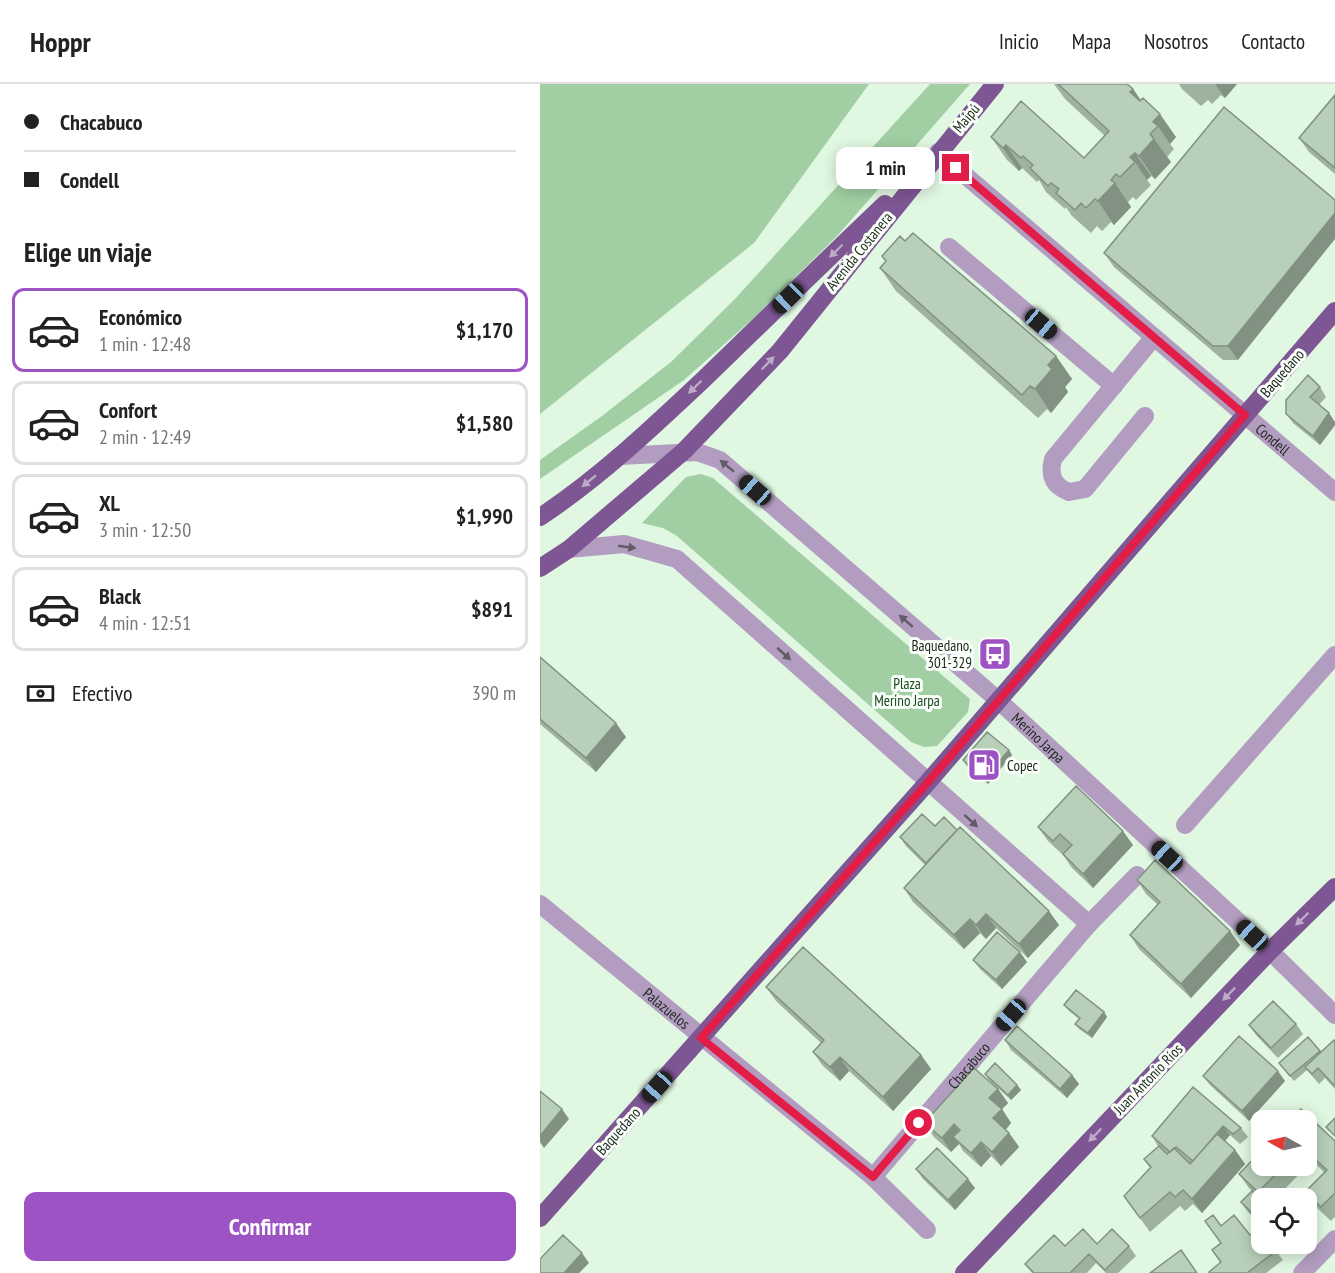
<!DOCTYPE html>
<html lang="es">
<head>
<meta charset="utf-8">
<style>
  body { margin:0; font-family:"PT Sans Narrow",sans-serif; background:#f2f2f2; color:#222; height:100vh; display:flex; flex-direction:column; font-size:22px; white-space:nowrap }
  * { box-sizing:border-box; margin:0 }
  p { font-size:20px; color:#767676 }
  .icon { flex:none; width:33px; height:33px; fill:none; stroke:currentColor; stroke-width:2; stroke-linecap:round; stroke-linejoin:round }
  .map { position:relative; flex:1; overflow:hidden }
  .sheet { display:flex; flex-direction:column; background:#fff; width:540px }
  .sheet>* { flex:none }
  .hud { display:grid; align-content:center; height:132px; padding:0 24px; background:#fff }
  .needle { width:39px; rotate:278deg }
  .controls { position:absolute; left:711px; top:1026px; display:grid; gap:12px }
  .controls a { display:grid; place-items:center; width:66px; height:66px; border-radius:12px; background:#fff; box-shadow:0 3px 15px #0003; font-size:30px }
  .end { position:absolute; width:27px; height:27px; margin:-14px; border:8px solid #e11d48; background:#fff; box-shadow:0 0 0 3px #fff }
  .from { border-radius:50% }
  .bubble { position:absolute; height:42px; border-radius:12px; background:#fff; box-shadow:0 3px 15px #0003; font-size:20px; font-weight:800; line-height:42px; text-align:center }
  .car { position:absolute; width:18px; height:36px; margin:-18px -9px; border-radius:8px; box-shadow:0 0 4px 2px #0007; background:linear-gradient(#222 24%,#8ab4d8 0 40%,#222 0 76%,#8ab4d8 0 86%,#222 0) }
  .hud b { display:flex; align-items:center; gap:21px; height:57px; font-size:22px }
  .hud b+b { border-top:2px solid #e0e0e0 }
  .hud i { width:15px; height:15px; background:#222 }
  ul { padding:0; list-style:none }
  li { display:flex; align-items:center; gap:18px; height:84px; margin:0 12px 9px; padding:0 12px; border:3px solid #e0e0e0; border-radius:12px }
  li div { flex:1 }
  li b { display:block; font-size:22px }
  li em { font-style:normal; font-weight:800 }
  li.selected { border-color:#9e53c5 }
  li>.icon { width:54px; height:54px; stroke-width:1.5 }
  h2 { padding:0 24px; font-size:27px; line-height:72px }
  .pay { display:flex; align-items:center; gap:15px; height:66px; padding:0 24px; font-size:22px }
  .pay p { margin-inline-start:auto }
  .button { display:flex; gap:12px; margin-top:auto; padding:12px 24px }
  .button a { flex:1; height:69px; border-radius:12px; background:#9e53c5; color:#fff; font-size:24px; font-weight:800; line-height:69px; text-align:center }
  header { display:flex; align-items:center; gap:36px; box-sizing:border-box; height:84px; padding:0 30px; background:#fff; border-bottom:2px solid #e0e0e0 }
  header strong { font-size:28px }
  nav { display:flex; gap:33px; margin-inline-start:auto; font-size:21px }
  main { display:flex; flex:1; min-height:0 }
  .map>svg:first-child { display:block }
  .green { fill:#a1cfa3 }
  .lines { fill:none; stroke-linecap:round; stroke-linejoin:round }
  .minor { stroke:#b29dc0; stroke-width:18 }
  .major { stroke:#7e5694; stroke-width:18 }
  .wall { fill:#9eb29f }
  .shaded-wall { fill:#819182 }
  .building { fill:#b8cfb9; stroke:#819182; stroke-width:1.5 }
  .oneway { fill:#bcaac7 }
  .oneway2 { fill:#615c67 }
  .route { stroke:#e11d48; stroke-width:8 }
  .labels { text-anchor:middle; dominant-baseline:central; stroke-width:6; stroke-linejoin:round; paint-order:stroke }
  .street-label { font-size:15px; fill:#1e261e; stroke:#fafffa }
  .poi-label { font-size:15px; fill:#1e261e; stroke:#fafffa; text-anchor:end }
  .park-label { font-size:15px; fill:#164b1e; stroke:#fafffa }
</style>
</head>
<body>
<header>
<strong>Hoppr</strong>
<nav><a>Inicio</a><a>Mapa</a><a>Nosotros</a><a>Contacto</a></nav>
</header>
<main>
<section class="sheet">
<div class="hud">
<b><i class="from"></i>Chacabuco</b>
<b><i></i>Condell</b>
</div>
<h2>Elige un viaje</h2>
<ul>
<li class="selected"><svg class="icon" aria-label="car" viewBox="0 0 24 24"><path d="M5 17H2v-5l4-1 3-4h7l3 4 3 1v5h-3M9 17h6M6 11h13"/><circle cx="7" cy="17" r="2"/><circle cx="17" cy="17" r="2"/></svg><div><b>Económico</b><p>1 min · 12:48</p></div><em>$1,170</em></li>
<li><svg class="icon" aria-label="car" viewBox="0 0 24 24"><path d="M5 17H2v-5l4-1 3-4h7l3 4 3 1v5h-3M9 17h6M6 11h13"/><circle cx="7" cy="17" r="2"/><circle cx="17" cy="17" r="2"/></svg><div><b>Confort</b><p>2 min · 12:49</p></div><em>$1,580</em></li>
<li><svg class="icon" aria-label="car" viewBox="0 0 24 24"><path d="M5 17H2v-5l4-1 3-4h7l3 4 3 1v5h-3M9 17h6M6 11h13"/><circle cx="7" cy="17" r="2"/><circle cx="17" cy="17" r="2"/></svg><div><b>XL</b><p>3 min · 12:50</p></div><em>$1,990</em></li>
<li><svg class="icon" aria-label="car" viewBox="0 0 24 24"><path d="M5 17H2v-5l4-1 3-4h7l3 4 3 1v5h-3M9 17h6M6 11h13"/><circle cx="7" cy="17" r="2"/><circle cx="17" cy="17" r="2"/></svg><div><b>Black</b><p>4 min · 12:51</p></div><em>$891</em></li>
</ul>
<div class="pay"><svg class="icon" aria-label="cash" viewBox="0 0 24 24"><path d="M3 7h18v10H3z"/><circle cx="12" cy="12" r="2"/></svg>Efectivo<p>390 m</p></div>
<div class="button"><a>Confirmar</a></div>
</section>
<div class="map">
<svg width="795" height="1189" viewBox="0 0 795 1189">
  <rect width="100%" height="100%" fill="#e0f7e1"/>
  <path class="green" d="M0,0h329l-115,159 -214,171z
    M390,0h40l-132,151 -82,81 -72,64 -144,99v-19l62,-44 69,-54 64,-63z
    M161,390l12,4 257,221 -2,13 -31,34 -13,1 -13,-5 -234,-206 -14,-8 -21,-5 44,-46z"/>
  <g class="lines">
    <g class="minor">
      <path id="s1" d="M398,68l397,340"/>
      <path d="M409,163l165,139"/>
      <path d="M605,332l-60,73 -16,3c-16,-6 -20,-17 -16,-33l101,-122"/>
      <path id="s2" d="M80,372l77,-4 23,8 278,240 272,251 65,64"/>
      <path d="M29,465l55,-5 53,15 412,365"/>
      <path d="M645,741l150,-170"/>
      <path id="s3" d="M0,820l333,273 54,53"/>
      <path id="s4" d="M333,1093l216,-253 48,-49"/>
      <path d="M762,1189l33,-34"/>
    </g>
    <path class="major" d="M0,433c59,-39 112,-89 164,-138 60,-58 120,-117 181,-175
      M0,484l29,-19 115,-98 96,-100 215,-267
      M0,1134l388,-436 407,-471
      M424,1189l306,-322 65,-64"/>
  </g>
  <path class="wall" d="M514,0h73l6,5 8,11 35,37 -6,7 4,5 -7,8 4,5 -16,17 -4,-3 -4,4 4,5 -15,15 -3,-3 -5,5 3,5 -17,18 -3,-3 -9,9 -5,-5 -6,7 -19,-17 -6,-9 -1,2 -19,-17 -7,-12 -2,2 -15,-14 -3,3 -12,-11 -16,-23 93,21 21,-22 -40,-37z
    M639,0h58l-12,14 -4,-3 -9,9 -4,-4 -7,6 -19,-17z
    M795,11v79l-26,-22 -10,-14z
    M684,23l14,253h-15l-109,-93 -10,-14z
    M365,157l151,115 16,23 -7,8 3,5 -17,21 -4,-4 -9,9 -142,-127 -16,-23 6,-7 -4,-5z
    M780,303l6,10 -7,8 16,17v3l-15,20 -27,-22 -7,-9z
    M0,573l86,80 -30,35 -56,-48z
    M469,666l3,5 -24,29 -22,-19 -3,-5z
    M395,742l124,99 -31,33 -32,-30 -10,11 -6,-6 -16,16 -51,-47 -9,-14 21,-23 -19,-19 -6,-9z
    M498,743l95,18 -40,43 -21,-20 -9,-13 -15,-14z
    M597,796l103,65 -49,53 -52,-49 -9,-14 28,-30 -12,-11z
    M433,876l54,2 -25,27 -22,-20z
    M226,903l155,68 10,14 -38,42 -44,-40 -9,10 -17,-15 -10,-14 8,-9 -45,-42z
    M524,921l40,7 3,5 -15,21 -13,-9 -4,-5 4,-5 -11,-9z
    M756,940l7,10 -25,24 -22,-23 -7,-10z
    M768,953l13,15 14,-11v48l-10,-11 -6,6 -12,-14 -13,11 -15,-18z
    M465,956l67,35 7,9 -12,14 -56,-48z
    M445,990l32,11 4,5 -10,10 -23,-21z
    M663,992l82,5 -36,40 -39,-36z
    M653,1003l48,41 7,9 -8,7 -10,-9 -5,6 10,9 10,14 -43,49 -9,-9 -8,7 -5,-5 -30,26 -26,-36 26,-28 -6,-9 24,-5 -10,-8 -6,-10z
    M458,1005l10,14 -6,6 9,14 -5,7 3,3 10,14 -18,19 -10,-10 -10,11 -18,-16 -4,-7 -8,8 -17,-15 -10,-14z
    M766,1036l29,21v76l-4,4 -16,-15 -10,-14 19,-20 -12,-11 -36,37h-14v2l-13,-12 -10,-14 23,-8h44z
    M376,1085l59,19 -20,22 -32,-31z
    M722,1116v26l-14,-14 -7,-10z
    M766,1130l10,13 -10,10z
    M665,1137l45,14 26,16 7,9 -17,13h-56l10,-11 -8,-12 9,-7z
    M557,1160l32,2 7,10 -18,17h-12l-10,-10 -9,10h-55l-7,-9 40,-18z
    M739,1160h21l-10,10z"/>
  <path class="shaded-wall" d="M675,0h22l-12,14z
    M593,5l16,24 -19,-21z
    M620,30l16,23 -6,7 -12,-18 -5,-4z
    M614,55l17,23 -16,17 -16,-23z
    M466,61l16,23 -3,3 -16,-23z
    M595,69l16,23 -4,4 -12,-18 -5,-5z
    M575,99l16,24 -17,18 -16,-24z
    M795,129v26l-97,121 -10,-14z
    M516,272l16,23 -7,8 3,5 -17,21 -16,-24 13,-24z
    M789,329l6,9v3l-15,20 -7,-9z
    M76,639l10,14 -30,35 -10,-14z
    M469,666l3,5 -24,29 -4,-5z
    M583,747l10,14 -40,43 -10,-14z
    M509,827l10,14 -31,33 -9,-14z
    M446,830l10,14 -10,11 -10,-14z
    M430,835l10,14 -16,16 -10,-14z
    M690,847l10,14 -49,53 -10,-14z
    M480,868l7,10 -25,27 -6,-9z
    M564,928l3,5 -15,21 -4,-5z
    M381,971l10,14 -38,42 -10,-14z
    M300,973l9,14 -9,10 -10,-14z
    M738,987l7,10 -36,40 -7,-10z
    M532,991l7,9 -12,14 -7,-9z
    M477,1001l4,5 -10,10 -3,-5z
    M458,1005l10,14 -6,6 9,14 -8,9 -10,-14 -4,-20z
    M22,1025l7,10 -25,29 -4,-6v-6z
    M414,1040l10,14 -11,-1 6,7 -8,8 -9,-14z
    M683,1042l7,9 -30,36 -7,-9z
    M469,1049l10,14 -18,19 -9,-14z
    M441,1058l10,14 -10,11 -10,-14z
    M695,1066l10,14 -43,49 -10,-14z
    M428,1095l7,9 -20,22 -7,-10z
    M42,1169l7,10 -10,10h-15z"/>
  <path class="building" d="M518,0h69l6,5 -3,3 10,9 3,-3 17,16 -7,8 5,4 -8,8 4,5 -15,17 -4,-3 -5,4 5,5 -15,15 -4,-3 -5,6 4,3 -17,18 -3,-2 -9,9 -5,-5 -6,7 -19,-17 3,-4 -8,-6 -3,3 -18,-18 3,-3 -10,-9 -2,2 -15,-13 -3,3 -12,-11 30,-36 63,57 25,-27z
    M795,11v73l-36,-30z
    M684,23l111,93v13l-107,133h-15l-109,-93z
    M373,149l143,123 -8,9 4,4 -17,20 -5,-3 -8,9 -142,-127 6,-7 -4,-5 18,-20 5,5z
    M768,291l12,12 -10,10 19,16 -16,23 -27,-22v-14z
    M0,573l76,66 -30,35 -46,-39z
    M447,648l22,18 -25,29 -21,-19z
    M536,702l47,45 -40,43 -20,-20 9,-9 -12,-11 -7,7 -15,-14z
    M382,730l13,12 9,-9 13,13 -31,33 -26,-26z
    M420,743l89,84 -30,33 -33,-30 -10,11 -6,-6 -16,16 -50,-47z
    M615,776l75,71 -49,53 -51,-49 30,-33 -23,-22z
    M457,848l23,20 -24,28 -23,-20z
    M263,863l118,108 -38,42 -43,-40 -10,10 -17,-15 11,-12 -58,-53z
    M536,906l28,22 -16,21 -13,-9 5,-6 -16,-13z
    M733,917l23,23 -25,24 -22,-23z
    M477,942l55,49 -12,14 -55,-49z
    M699,952l39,35 -36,40 -39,-35z
    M768,953l12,14 -30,25 -11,-13z
    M794,956l1,1v43l-1,1 -16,-17 -6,6 -7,-7z
    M455,979l22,22 -9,10 -23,-21z
    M434,984l24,21 -9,9 13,11 -9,9 16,15 -17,19 -11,-10 -10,11 -18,-16 7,-7 -6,-6 -12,14 -18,-15z
    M653,1003l48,41 -8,6 -10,-8 -30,35 -17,-14 -6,5 -18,-16z
    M0,1007l22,18 -22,27z
    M761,1025l34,32v52l-14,14 -16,-15 22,-22 -21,-19v-31h-16z
    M795,1034v18l-9,-9z
    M677,1050l18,16 -43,49 -9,-9 -8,7 -5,-5 -30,26 -16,-22 27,-29 -7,-8 15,-13 8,8 7,-6 16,16z
    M397,1064l31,31 -20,21 -32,-31z
    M722,1066v16h22l-26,26 -19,-18z
    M712,1107l10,9v23l-21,-21z
    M673,1131l8,11 13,-11 16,20 8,-6 4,4v11h8l6,7 -29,22h-37l-1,-1 12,-10 -9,-12 9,-7 -16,-22z
    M543,1145l14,15 15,-15 17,17 -24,24 -16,-16 -19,19h-36l-9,-9 29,-29 11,11z
    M23,1151l19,18 -18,20h-24v-14z
    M641,1166l16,23h-47z"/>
  <defs><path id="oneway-solid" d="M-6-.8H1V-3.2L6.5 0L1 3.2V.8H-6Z" transform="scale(1.5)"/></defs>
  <g class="oneway">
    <use href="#oneway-solid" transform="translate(296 167) rotate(136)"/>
    <use href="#oneway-solid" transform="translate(228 279) rotate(-46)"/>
    <use href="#oneway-solid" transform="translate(155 303) rotate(136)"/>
    <use href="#oneway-solid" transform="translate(49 397) rotate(141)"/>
    <use href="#oneway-solid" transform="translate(762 835) rotate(136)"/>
    <use href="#oneway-solid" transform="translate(689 910) rotate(134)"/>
    <use href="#oneway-solid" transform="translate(555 1051) rotate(134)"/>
  </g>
  <g class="oneway2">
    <use href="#oneway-solid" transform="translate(187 382) rotate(-141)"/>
    <use href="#oneway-solid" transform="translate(87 463) rotate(8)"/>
    <use href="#oneway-solid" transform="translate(366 537) rotate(-139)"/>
    <use href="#oneway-solid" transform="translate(244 570) rotate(42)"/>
    <use href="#oneway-solid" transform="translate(431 737) rotate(42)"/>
  </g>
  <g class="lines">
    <path class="route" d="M379,1039l-46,54 -172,-139 227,-256 317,-367 -289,-247"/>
  </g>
  <defs>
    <g id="bus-square" transform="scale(1.725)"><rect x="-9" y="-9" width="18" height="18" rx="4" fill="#9e53c5" stroke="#fafffa"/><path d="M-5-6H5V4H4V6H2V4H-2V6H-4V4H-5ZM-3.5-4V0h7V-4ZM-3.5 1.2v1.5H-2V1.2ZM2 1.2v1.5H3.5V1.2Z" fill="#fff"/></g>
    <g id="fuel-square" transform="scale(1.725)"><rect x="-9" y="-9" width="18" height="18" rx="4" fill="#9e53c5" stroke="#fafffa"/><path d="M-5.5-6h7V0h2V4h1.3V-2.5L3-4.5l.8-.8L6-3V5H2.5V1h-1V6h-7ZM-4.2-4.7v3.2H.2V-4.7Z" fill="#fff"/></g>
  </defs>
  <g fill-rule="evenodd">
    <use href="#bus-square" x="455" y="570"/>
    <use href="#fuel-square" x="444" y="681"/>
  </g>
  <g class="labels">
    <g class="street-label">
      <text transform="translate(426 34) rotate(-50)">Maipú</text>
      <text transform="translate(319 167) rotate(-51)">Avenida Costanera</text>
      <text transform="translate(742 289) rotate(-49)">Baquedano</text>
      <text stroke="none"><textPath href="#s1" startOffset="441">Condell</textPath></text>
      <text stroke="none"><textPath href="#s2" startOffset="524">Merino Jarpa</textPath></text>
      <text stroke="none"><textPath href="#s3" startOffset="164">Palazuelos</textPath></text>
      <text stroke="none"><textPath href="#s4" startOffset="147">Chacabuco</textPath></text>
      <text transform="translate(608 995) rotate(-46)">Juan Antonio Ríos</text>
      <text transform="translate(78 1047) rotate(-48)">Baquedano</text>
    </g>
    <g class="poi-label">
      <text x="432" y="561">Baquedano,<tspan x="432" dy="17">301-329</tspan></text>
      <text x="467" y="681" text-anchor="start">Copec</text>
    </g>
    <g class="park-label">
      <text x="367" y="599">Plaza<tspan x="367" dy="17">Merino Jarpa</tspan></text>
    </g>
  </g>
</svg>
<div class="controls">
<a><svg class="needle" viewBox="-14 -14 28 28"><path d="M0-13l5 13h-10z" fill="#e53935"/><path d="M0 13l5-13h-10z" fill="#767676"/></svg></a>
<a><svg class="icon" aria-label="locate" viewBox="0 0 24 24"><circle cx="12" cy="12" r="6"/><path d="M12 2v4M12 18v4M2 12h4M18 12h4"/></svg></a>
</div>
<i class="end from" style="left:379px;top:1039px"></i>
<i class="end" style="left:416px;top:84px"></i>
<div class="bubble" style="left:296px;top:63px;width:99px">1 min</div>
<i class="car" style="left:248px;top:214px;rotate:226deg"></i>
<i class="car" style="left:501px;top:240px;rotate:130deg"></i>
<i class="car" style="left:215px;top:406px;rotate:311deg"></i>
<i class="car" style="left:627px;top:772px;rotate:313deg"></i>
<i class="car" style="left:712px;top:851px;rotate:313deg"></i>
<i class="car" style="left:471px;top:931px;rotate:221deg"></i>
<i class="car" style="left:117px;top:1003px;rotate:222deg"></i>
</div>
</main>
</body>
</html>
